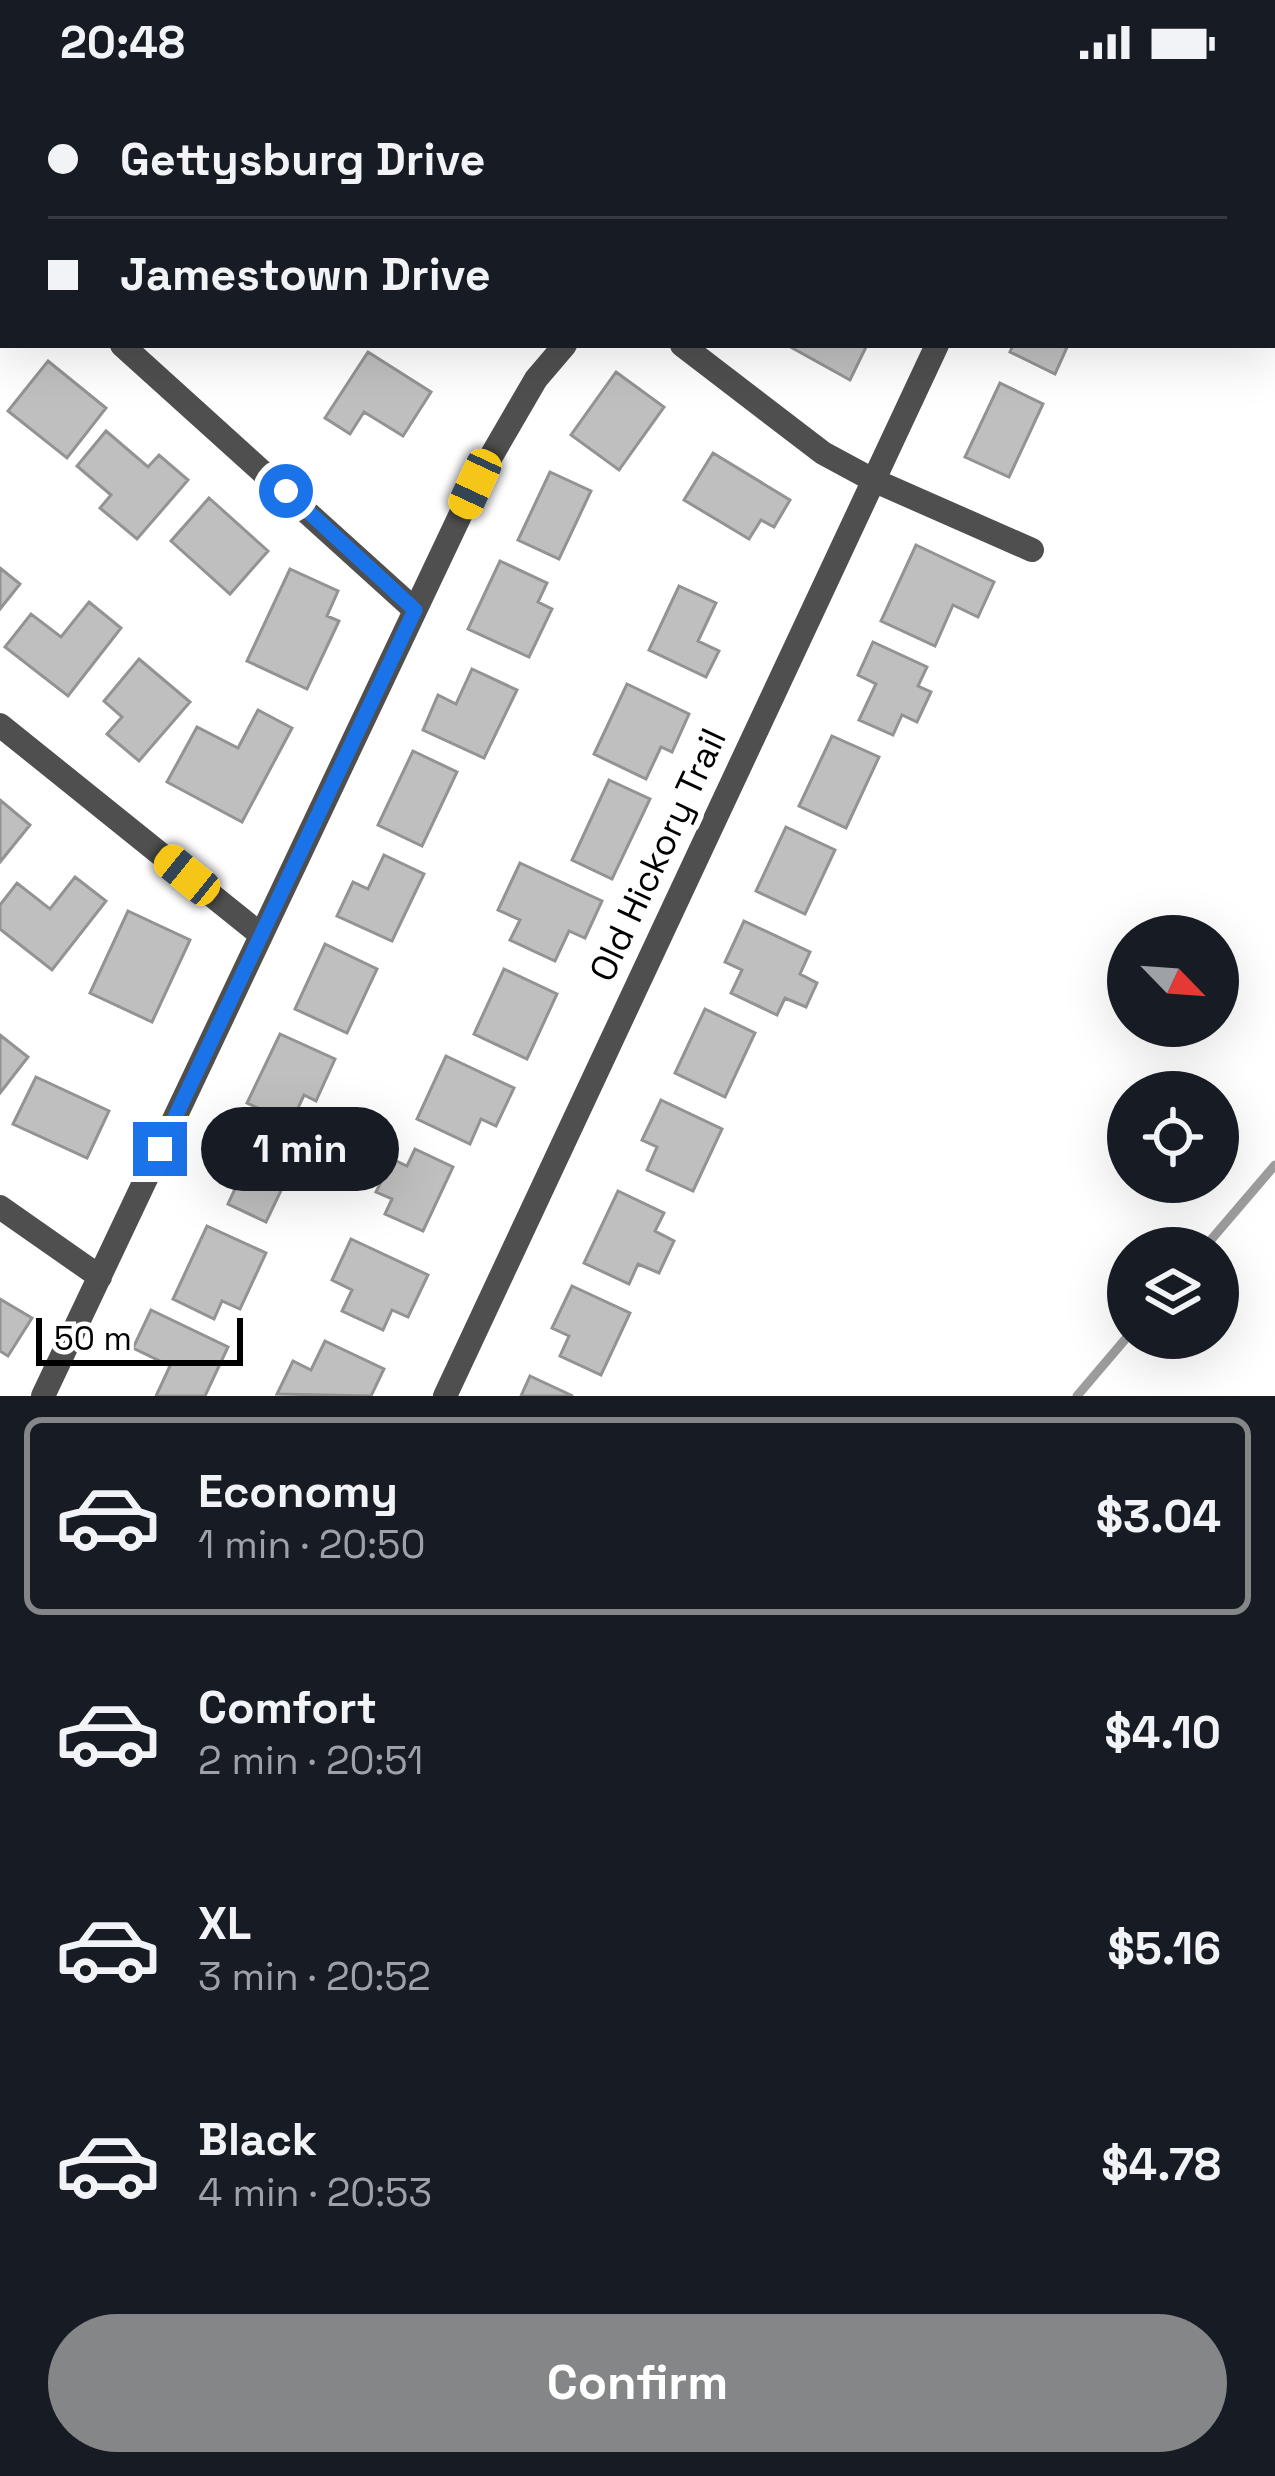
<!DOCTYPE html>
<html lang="en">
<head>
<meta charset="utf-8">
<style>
  body { margin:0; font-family:"Space Grotesk",sans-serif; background:#20242c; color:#f1f3f6; height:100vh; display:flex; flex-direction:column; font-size:45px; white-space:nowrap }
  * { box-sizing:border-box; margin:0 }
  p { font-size:39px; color:#9ea1a6 }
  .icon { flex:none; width:66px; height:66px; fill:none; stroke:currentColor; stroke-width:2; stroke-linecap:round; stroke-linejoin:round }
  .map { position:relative; height:1312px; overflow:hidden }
  .sheet { display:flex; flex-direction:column; background:#171b24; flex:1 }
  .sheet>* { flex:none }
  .guide { position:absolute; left:0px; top:0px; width:1275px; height:264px; box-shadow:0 12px 48px #0002; display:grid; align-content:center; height:264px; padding:0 48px; background:#171b24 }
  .needle { width:78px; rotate:115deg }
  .fabs { position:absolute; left:1107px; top:831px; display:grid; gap:24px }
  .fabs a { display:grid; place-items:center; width:132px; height:132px; border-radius:50%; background:#171b24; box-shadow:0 12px 48px #0002; font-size:60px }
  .scale { position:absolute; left:36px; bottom:30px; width:207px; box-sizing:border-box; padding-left:12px; border:6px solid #000; border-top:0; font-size:33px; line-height:42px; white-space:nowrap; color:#000; -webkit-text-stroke:9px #fff; paint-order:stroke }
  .end { position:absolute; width:54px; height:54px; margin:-27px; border:15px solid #1a73e8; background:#fff; box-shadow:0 0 0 6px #fff }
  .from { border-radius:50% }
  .bubble { position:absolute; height:84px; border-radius:42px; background:#171b24; box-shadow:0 12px 48px #0002; font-size:39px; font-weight:700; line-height:84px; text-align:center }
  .car { position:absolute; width:36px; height:72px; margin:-36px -18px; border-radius:15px; box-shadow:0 0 9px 3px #0007; background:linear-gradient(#f5c518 24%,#345 0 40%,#f5c518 0 76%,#345 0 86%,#f5c518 0) }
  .guide b { display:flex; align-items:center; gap:42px; height:114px; font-size:45px }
  .guide b+b { border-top:3px solid #363941 }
  .guide i { width:30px; height:30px; background:#f1f3f6 }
  ul { padding:21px 0 0; list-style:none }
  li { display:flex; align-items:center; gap:36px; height:198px; margin:0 24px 18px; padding:0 24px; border:6px solid transparent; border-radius:18px }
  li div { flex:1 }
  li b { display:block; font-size:45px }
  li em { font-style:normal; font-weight:700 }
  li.selected { border-color:#858687 }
  li>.icon { width:108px; height:108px; stroke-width:1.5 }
  .cta { display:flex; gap:24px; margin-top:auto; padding:24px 48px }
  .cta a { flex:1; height:138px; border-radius:72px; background:#858687; color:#fff; font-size:48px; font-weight:700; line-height:138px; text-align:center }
  .status { display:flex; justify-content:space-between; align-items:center; height:84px; padding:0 60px; background:#171b24; direction:ltr }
  .status svg { height:33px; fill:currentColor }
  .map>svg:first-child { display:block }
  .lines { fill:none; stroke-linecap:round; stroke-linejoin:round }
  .stream { stroke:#9d9d9d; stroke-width:9 }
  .building { fill:#bfbfbf; stroke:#939393; stroke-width:3 }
  .street { stroke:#4f4f4f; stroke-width:24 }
  .route { stroke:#1a73e8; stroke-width:15 }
  .labels { text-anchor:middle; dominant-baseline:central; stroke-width:12; stroke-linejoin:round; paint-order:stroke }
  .street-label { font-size:36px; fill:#000; stroke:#fff }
</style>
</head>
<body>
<div class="status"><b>20:48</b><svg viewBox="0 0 49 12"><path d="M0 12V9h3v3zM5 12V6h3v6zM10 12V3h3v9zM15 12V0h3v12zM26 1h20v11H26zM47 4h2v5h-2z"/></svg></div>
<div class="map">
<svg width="1275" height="1312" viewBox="0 0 1275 1312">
  <rect width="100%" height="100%" fill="#fff"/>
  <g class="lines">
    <path class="stream" d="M1204,1164l71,-83
      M1077,1312l51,-60"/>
  </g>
  <path class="building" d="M787,261h80l-17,35z
    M1013,261h55l-13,29 -45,-22z
    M368,268l63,40 -28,44 -39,-24 -14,22 -25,-16z
    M48,277l58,47 -39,50 -59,-47z
    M616,288l48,35 -45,63 -48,-35z
    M1000,299l43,21 -34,73 -44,-20z
    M106,347l42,36 11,-12 29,25 -51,59 -37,-31 11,-13 -34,-29z
    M713,369l77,47 -16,27 -13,-7 -12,19 -65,-39z
    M550,388l41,19 -32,68 -41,-19z
    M209,414l59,53 -38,43 -59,-53z
    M916,461l78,37 -16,35 -25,-12 -18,41 -54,-25z
    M500,477l47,22 -9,19 14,7 -23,48 -61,-28z
    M0,484l20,16 -20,25z
    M290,485l48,22 -11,25 12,5 -32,68 -60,-28z
    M679,502l37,17 -18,38 21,10 -13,26 -57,-27z
    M89,518l32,26 -53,68 -63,-49 26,-33 30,23z
    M873,558l54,25 -9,19 13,6 -14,30 -15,-7 -9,20 -34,-15 17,-36 -18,-9z
    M139,575l51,43 -51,59 -32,-27 15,-17 -18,-16z
    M472,585l45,21 -33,68 -61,-28 15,-35 18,9z
    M627,600l62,30 -17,38 -11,-5 -15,32 -52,-25z
    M258,626l34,18 -50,94 -75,-40 30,-55 41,21z
    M832,652l47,21 -33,71 -47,-22z
    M413,667l44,21 -35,74 -44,-21z
    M609,696l41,19 -38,80 -40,-19z
    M0,716l30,25 -30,37z
    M786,743l49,23 -30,64 -49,-23z
    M384,771l40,19 -32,67 -55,-25 16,-34 15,7z
    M520,779l82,38 -17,37 -16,-7 -14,30 -45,-21 10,-20 -22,-10z
    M75,793l31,24 -54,69 -52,-41v-24l17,-22 33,26z
    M128,827l62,29 -38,82 -62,-29z
    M744,837l66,31 -10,22 17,9 -11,24 -21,-9 -8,17 -46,-22 11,-23 -17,-8z
    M325,860l52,25 -30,64 -52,-24z
    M504,885l53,25 -30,65 -53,-25z
    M705,925l50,24 -30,64 -50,-24z
    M280,950l55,25 -19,42 -12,-6 -13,28 -44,-20z
    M0,951l28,22 -28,36z
    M446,972l68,32 -18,38 -15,-7 -11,25 -53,-25z
    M36,993l73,34 -22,47 -74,-34z
    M661,1016l61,29 -29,62 -46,-21 10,-23 -15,-7z
    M236,1049l71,34 -10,21 -12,-6 -19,40 -38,-18 18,-39 -21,-10z
    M415,1065l38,18 -30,64 -38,-17 7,-15 -16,-7 16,-33 15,7z
    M618,1107l46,22 -9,18 19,10 -15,32 -21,-9 -9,20 -45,-21z
    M207,1142l59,27 -26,56 -18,-8 -8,18 -41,-20z
    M351,1155l77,36 -20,42 -16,-7 -9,20 -41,-19 10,-21 -20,-10z
    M572,1202l58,27 -29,62 -41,-19 9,-20 -17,-8z
    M0,1215l32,19 -24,38 -8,-5z
    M151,1226l77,37 -23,49h-49l14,-30 -37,-18z
    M325,1257l59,28 -13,27 -94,-2 16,-33 18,9z
    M530,1292l43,20h-52z"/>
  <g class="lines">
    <path class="street" d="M380,0l3,3
      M938,0l5,3
      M1060,3l2,-3
      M0,154l3,3
      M122,261l293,265
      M682,261l141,108 50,27 159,70
      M0,641l261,210
      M0,1123l100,70
      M43,1312l432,-912 61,-105 29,-34
      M445,1312l492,-1051"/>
  </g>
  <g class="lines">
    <path class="route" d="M160,1065l255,-539 -129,-119"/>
  </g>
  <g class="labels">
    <g class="street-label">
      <text transform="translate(658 771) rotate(-65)">Old Hickory Trail</text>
    </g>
  </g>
</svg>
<div class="fabs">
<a><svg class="needle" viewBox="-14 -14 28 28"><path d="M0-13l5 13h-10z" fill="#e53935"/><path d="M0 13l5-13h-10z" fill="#9ea1a6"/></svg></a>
<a><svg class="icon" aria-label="locate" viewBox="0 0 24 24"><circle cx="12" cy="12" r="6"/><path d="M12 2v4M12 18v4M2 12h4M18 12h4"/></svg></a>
<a><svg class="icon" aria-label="layers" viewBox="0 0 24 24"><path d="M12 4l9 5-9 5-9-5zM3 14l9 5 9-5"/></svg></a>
</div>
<div class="scale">50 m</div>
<i class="end from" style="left:286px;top:407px"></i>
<i class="end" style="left:160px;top:1065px"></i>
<div class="bubble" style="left:201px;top:1023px;width:198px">1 min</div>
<i class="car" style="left:475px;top:400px;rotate:205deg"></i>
<i class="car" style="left:187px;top:791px;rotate:309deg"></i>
<div class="guide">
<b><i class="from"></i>Gettysburg Drive</b>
<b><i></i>Jamestown Drive</b>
</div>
</div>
<section class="sheet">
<ul>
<li class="selected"><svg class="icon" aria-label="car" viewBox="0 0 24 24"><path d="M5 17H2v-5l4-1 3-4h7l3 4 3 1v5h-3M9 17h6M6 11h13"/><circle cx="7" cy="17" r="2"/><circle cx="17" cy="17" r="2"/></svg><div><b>Economy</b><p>1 min · 20:50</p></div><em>$3.04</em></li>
<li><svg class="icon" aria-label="car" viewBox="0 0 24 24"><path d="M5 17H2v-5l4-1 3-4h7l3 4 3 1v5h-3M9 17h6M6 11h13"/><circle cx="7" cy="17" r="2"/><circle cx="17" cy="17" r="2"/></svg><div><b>Comfort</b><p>2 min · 20:51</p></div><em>$4.10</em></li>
<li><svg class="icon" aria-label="car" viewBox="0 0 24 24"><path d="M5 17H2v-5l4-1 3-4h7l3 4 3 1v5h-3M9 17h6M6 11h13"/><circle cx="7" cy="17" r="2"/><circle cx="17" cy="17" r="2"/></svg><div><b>XL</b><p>3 min · 20:52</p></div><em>$5.16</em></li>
<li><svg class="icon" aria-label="car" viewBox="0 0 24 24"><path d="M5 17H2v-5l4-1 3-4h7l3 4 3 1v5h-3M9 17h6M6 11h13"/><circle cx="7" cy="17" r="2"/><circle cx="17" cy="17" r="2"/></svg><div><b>Black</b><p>4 min · 20:53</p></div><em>$4.78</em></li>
</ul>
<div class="cta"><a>Confirm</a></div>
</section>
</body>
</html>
